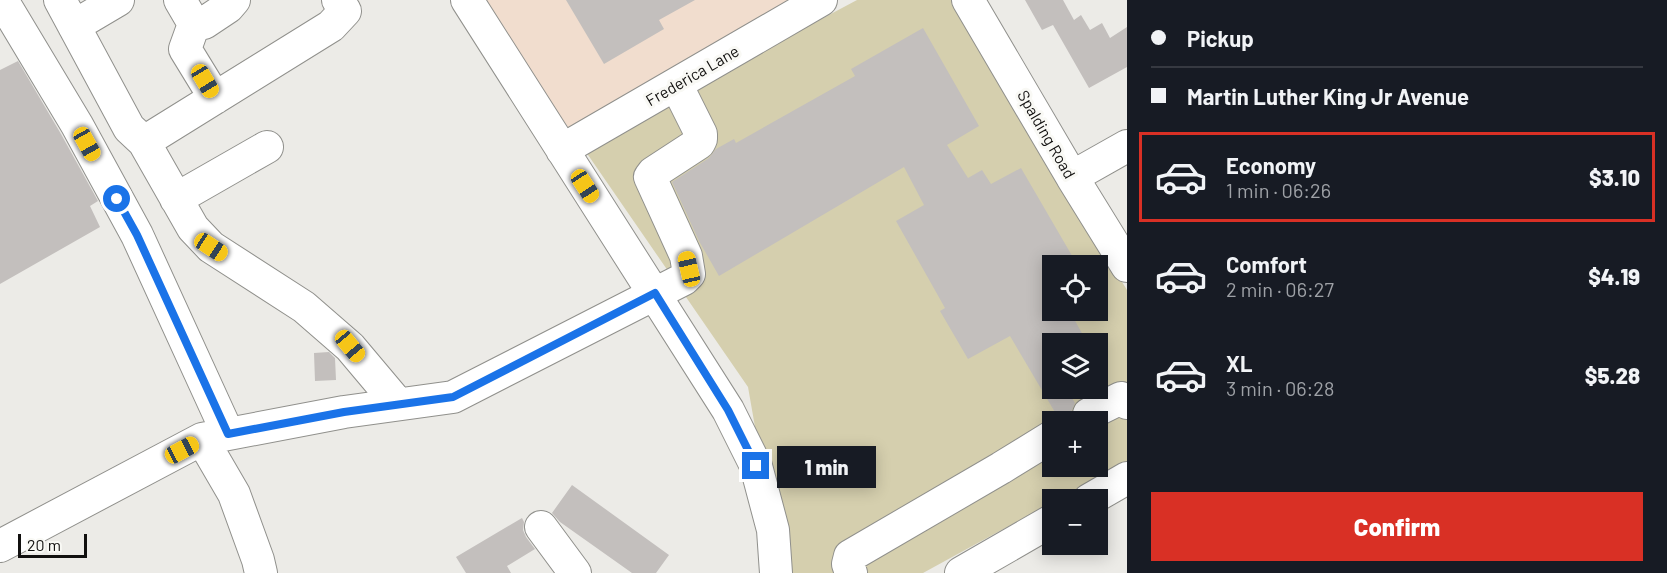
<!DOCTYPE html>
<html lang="en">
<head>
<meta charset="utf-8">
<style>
  body { margin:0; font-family:Barlow,sans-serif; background:#242831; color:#f1f3f6; height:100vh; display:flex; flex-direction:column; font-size:22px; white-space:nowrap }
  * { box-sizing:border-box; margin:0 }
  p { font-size:20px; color:#9ea1a6 }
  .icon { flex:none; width:33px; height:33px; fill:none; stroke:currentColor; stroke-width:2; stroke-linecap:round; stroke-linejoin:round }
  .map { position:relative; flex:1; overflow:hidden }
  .side { display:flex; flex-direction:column; background:#171b24; width:540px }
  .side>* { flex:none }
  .banner { display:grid; align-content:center; height:132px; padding:0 24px; background:#171b24 }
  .tools { position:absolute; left:1042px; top:255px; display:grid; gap:12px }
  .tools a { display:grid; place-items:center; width:66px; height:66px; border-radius:0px; background:#171b24; box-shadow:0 3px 15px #0003; font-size:30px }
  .scale { position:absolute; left:18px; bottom:15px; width:69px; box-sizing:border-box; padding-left:6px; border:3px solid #11100f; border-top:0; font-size:16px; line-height:21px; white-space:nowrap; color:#11100f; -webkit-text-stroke:4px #f9f9f5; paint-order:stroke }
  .end { position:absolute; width:27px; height:27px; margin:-14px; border:8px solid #1a73e8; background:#fff; box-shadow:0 0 0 3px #fff }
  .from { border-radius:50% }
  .bubble { position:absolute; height:42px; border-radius:0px; background:#171b24; box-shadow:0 3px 15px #0003; font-size:20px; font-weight:800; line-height:42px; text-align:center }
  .car { position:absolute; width:18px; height:36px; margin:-18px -9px; border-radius:8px; box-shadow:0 0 4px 2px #0007; background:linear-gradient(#f5c518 24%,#345 0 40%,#f5c518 0 76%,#345 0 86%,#f5c518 0) }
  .banner b { display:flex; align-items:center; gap:21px; height:57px; font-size:22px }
  .banner b+b { border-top:2px solid #363941 }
  .banner i { width:15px; height:15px; background:#f1f3f6 }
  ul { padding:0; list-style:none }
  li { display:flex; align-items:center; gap:18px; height:90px; margin:0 12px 9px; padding:0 12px; border:3px solid transparent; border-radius:0px }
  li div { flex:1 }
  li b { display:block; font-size:22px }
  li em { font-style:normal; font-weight:800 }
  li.selected { border-color:#d93025 }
  li>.icon { width:54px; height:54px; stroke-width:1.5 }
  .primary-button { display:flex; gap:12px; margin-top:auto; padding:12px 24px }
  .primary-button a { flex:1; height:69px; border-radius:0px; background:#d93025; color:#fff; font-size:24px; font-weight:800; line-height:69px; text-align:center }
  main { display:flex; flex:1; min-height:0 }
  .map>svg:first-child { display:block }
  .commercial { fill:#f1ddce }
  .green { fill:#d5cfae; fill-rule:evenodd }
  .building { fill:#c3bfbd }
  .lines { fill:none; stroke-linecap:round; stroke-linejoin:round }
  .minor-casing { stroke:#90908c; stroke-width:34 }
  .minor { stroke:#fff; stroke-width:32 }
  .route { stroke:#1a73e8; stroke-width:8 }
  .labels { text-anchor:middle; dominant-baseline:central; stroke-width:6; stroke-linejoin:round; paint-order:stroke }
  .street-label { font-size:16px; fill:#11100f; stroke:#f9f9f5 }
</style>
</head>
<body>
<main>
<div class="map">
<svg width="1127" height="573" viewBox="0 0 1127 573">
  <rect width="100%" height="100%" fill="#ecebe7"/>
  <path class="commercial" d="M481,0h313l-224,130z"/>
  <path class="green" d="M857,0h98l113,194 59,96v172l-69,37 -5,1v2l-130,71h-135l-30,-129 -10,-57 -162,-235 155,-90zM1053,266h45v44h-45zM1053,344h45v44h-45zM1053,422h45v44h-45z"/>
  <path class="building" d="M566,0h129l-36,20 5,9 -60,35z
    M1025,0h38l11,20 7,-5 9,15 12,-7 8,15 17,-11v40l-38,21 -36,-63 -11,5z
    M923,28l56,98 -32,19 21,33 14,-8 9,14 30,-16 57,98h-25v44h16l19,34h-35v44h13l9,15 -4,9 2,10h-10l-4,-3 -49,-83 -42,23 -28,-48 5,-3 -49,-87 28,-16 -20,-38 -185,109 -20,-35 -27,-59 37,-24 7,-9 18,-10 2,4 119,-67 -4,-7z
    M18,61l43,73 37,67 -8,5 10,21 -100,57v-214z
    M329,352l6,6 1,22 -21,1 -1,-28z
    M572,485l97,70 -13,18h-24l-72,-51 -8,-9z
    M522,518l2,4 -1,8 3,7 9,12 -28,17 4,7h-45l-10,-16z"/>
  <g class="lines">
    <g class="minor-casing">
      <path id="minor" d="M2,0l75,125 60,110 91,199
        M60,0l69,128 15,14 187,-116 14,-15 -7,-11
        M180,0l14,24 10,-1 24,-16 6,-7
        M467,0l261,410 28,56 17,64 3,43
        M968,0l104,177 55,89
        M194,24l-9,25 30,49
        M74,26l44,-26
        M144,142l49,86 18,19 93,60 46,40 48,57
        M562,150l259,-150
        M1072,177l55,-31
        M176,199l91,-52
        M1089,414l32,-16 6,5
        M202,439l32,55 24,66 3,13
        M1089,500l38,-22
        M541,527l34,46
        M0,546l202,-107 142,-27 109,-15 231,-118 5,-5 -3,-18 -36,-79 3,-4 46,-30 2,-4v-5l-25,-50
        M851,573l-3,-9 2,-8 151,-88 52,-32
        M961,573l92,-53"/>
    </g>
    <use href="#minor" class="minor"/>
  </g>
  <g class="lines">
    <path class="route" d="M117,199l20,36 91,199 116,-22 109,-15 202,-104 73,117 28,56"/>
  </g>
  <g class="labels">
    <g class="street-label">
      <text transform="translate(692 75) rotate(-30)">Frederica Lane</text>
      <text transform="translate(1047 134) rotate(60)">Spalding Road</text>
    </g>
  </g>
</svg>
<div class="tools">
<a><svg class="icon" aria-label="locate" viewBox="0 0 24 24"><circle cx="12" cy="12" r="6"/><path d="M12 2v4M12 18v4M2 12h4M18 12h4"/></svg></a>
<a><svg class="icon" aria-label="layers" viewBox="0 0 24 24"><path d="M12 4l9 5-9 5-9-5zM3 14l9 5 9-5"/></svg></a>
<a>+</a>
<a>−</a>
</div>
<div class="scale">20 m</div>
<i class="end from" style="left:117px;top:199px"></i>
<i class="end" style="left:756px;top:466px"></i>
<div class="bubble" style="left:777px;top:446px;width:99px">1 min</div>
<i class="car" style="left:205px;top:81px;rotate:149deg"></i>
<i class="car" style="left:87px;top:144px;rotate:151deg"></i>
<i class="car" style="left:585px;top:186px;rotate:147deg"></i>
<i class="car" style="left:211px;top:247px;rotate:123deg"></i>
<i class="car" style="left:689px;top:269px;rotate:347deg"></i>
<i class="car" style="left:350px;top:346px;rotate:140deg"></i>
<i class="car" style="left:182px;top:450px;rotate:62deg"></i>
</div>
<section class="side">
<div class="banner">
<b><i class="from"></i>Pickup</b>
<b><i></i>Martin Luther King Jr Avenue</b>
</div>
<ul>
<li class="selected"><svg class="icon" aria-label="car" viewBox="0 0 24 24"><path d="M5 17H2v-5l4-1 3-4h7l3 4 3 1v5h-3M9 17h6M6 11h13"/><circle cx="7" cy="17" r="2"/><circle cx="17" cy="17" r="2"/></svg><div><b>Economy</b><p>1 min · 06:26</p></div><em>$3.10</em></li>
<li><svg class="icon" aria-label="car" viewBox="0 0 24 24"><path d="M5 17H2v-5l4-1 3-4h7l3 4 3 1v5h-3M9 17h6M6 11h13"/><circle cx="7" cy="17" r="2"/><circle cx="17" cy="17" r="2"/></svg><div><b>Comfort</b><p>2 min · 06:27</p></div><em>$4.19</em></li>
<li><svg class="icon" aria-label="car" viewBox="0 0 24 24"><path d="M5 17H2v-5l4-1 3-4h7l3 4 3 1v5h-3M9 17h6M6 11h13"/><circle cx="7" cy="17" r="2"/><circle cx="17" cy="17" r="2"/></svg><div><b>XL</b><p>3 min · 06:28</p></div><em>$5.28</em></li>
</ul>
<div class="primary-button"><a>Confirm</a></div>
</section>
</main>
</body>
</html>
